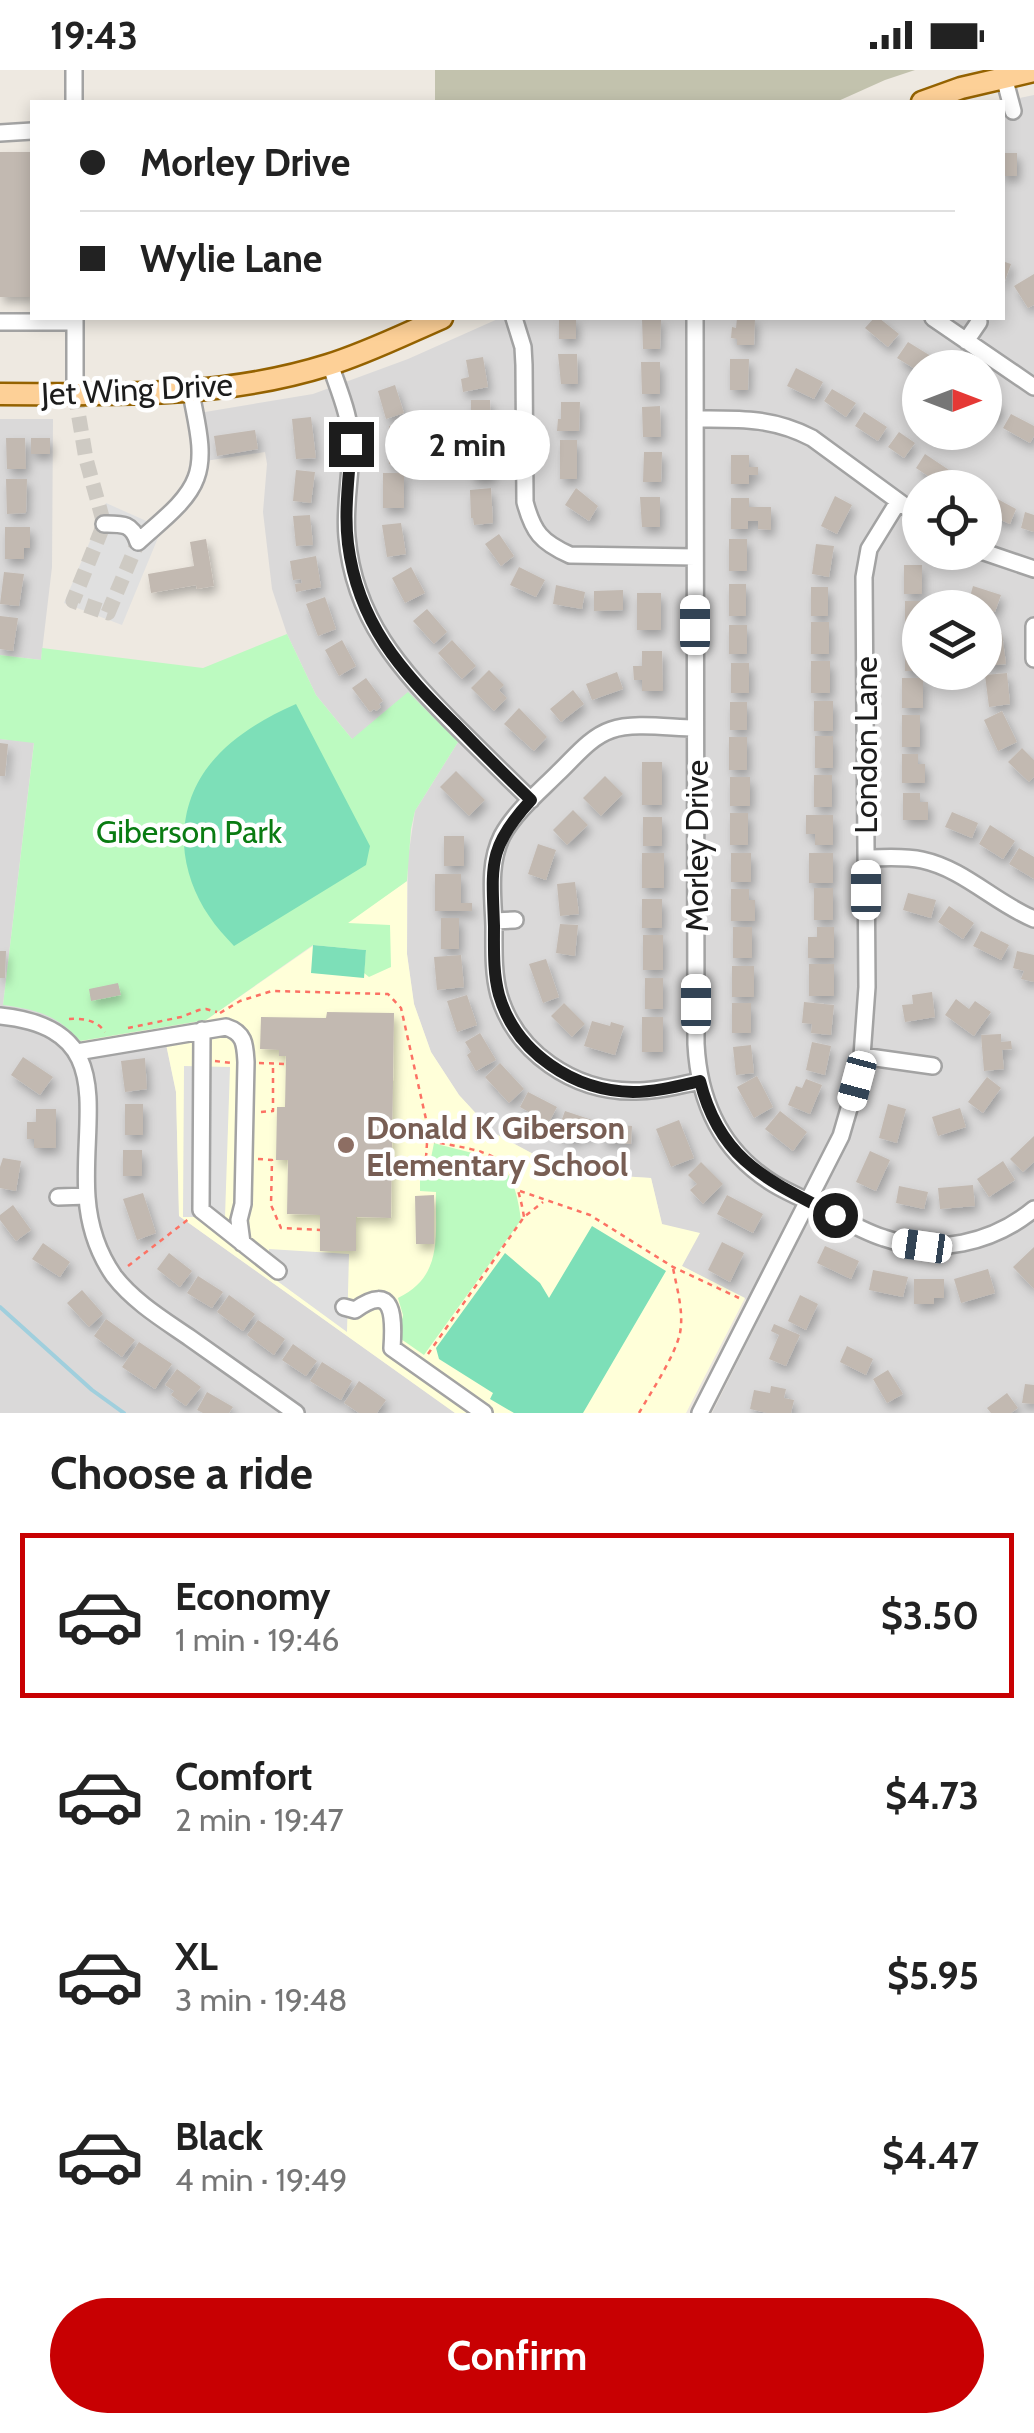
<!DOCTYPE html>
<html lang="en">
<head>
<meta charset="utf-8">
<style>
  body { margin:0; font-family:Cabin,sans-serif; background:#f2f2f2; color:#222; height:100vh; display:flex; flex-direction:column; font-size:38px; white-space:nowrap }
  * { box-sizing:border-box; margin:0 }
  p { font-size:32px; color:#767676 }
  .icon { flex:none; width:55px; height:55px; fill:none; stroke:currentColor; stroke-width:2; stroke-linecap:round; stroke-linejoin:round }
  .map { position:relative; height:1343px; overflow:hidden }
  .panel { display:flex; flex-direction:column; background:#fff; flex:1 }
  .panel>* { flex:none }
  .top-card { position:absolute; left:30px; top:30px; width:975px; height:220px; border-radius:0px; box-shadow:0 5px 15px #0003; display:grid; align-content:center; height:220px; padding:0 50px; background:#fff }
  .needle { width:65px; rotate:90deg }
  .buttons { position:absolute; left:902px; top:280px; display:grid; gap:20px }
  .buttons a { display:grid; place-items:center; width:100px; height:100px; border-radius:50%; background:#fff; box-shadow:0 5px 15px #0003; font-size:50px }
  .end { position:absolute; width:45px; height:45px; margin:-22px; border:12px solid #1c1c1c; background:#fff; box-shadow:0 0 0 5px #fff }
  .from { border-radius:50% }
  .bubble { position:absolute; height:70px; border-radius:35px; background:#fff; box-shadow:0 5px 15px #0003; font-size:32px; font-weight:700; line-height:70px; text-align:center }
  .car { position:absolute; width:30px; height:60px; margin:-30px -15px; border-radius:12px; box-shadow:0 0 8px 2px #0007; background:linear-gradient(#fff 24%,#345 0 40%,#fff 0 76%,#345 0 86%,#fff 0) }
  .top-card b { display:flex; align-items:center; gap:35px; height:95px; font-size:38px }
  .top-card b+b { border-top:2px solid #e0e0e0 }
  .top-card i { width:25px; height:25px; background:#222 }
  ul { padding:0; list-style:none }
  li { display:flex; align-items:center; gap:30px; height:165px; margin:0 20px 15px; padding:0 30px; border:5px solid transparent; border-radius:0px }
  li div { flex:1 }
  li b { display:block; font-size:38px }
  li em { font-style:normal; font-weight:700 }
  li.selected { border-color:#c80002 }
  li>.icon { width:90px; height:90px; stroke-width:1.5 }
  h2 { padding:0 50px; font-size:45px; line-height:120px }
  .primary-button { display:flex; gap:20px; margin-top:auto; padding:20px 50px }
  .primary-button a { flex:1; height:115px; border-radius:60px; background:#c80002; color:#fff; font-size:40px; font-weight:700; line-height:115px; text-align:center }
  .status { display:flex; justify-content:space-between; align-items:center; height:70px; padding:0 50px; background:#fff; direction:ltr }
  .status svg { height:28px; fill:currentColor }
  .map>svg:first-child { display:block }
  .residential { fill:#dad9d9; fill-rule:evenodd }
  .education { fill:#ffffd9 }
  .construction { fill:#c2c2ad }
  .park { fill:#bcfac0 }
  .pitch { fill:#7ddfb8 }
  .parking { fill:#e0e0e0 }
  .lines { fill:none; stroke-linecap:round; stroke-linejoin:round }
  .stream { stroke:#a0cfdd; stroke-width:4 }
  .building { fill:#c2b9b1; filter:url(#shadow) }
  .minor-tunnel { stroke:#cecac3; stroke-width:15; stroke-dasharray:15 8; stroke-linecap:butt }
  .minor-casing { stroke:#a3a3a3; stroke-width:20 }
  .major-casing { stroke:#946200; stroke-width:25 }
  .path { stroke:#fc7264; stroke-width:2.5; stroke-dasharray:5 5; stroke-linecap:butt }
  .minor { stroke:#fff; stroke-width:15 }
  .major { stroke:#fdd097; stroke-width:20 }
  .route { stroke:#1c1c1c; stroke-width:12 }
  .education-dot { fill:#8d6e63; stroke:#fff; stroke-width:4 }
  .labels { text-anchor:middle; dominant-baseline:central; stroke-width:9; stroke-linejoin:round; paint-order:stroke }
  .street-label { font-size:32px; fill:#1c1c1c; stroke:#fff }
  .park-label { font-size:32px; fill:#097b12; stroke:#fff }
  .education-label { font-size:32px; font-weight:bold; fill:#785e54; stroke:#fff; text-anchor:start }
</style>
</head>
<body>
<div class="status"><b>19:43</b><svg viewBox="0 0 49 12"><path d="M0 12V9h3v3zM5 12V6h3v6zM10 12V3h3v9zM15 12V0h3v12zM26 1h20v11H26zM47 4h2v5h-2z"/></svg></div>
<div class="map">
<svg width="1034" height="1343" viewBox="0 0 1034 1343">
  <defs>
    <filter id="shadow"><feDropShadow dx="3.5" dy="6" stdDeviation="5" flood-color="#0004"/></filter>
  </defs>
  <rect width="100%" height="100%" fill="#eee9e1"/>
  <path class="residential" d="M1034,25v1318h-322l52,-104 -82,-43 -20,-42 -11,-46 -62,-4 -52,-18 -43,-23 -35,-38 -28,-43 -17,-48 -7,-50 1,-96 7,-47 43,-69 -106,-3 -36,-44 -29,-61 -15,-45 -9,-77 4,-48 -2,-12 -60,9 -6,-48 114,-19 95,-35 92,-41h502v-216h-2zM920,298h65v64h-65zM920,418h65v64h-65zM920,538h65v64h-65z
    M0,349h53l-1,148 -11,93 -41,-5z
    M0,669l34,3 -31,263 27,4 23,7 20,17 18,25 7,-3 68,-11 10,48 3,124 276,197h-455z"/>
  <path class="education" d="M407,811v73l7,50 17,48 28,43 35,38 43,23 52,18 62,4 11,46 38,9 -18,33 63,32 -59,115h-231l-276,-197 -3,-124 -10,-48 -68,11 -7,3 -11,-17 126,-21z"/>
  <path class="construction" d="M435,0h480l-30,10 -49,22h-401z"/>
  <path class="park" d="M287,564l29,61 36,44 56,-47 50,50 -43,69 -4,18 -4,52 -59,42 42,2 1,42 -22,10 -5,-4 2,-23 -53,-5 -107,75 -126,21c-24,-27 -43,-31 -77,-36l31,-262 -34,-4v-84l41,5 1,-12 161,20z
    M434,1073c59,17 78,9 87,77l-97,135 -23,-16 -1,-10 3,-14 -5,-17c46,-22 37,-63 38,-106l-16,-1v-33h11z"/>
  <path class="pitch" d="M296,634l74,142 -4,19 -132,81c-9,-10 -18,-19 -25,-30 -14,-20 -24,-47 -25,-72 -2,-72 50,-113 112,-140z
    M313,875l53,5 -2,28 -53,-5z
    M592,1156l74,45 -83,142h-69l-24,-14 3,-6 -54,-34 -3,-11 69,-95 35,30 9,15z"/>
  <path class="parking" d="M106,433l56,25 -40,97 -58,-22z
    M184,996l46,1 -5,150h-42z
    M269,1179l80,5 -2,78 -78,-57z"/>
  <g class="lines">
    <path class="stream" d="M0,1237l92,83 32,23"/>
  </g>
  <path class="building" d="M0,82h32v145h-32z
    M1002,83h15v23h-15z
    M1002,191l9,3 -8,22h-1z
    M1034,204v31l-6,3 -14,-22z
    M559,248h17v21h-17z
    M737,248h18l-1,27h-17v-6l-6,-1 1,-11 4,1z
    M874,248h5l20,16 -11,13 -23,-19z
    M642,249h19l-1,30h-17z
    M908,272l26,16 -7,10h-7v4l-23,-14z
    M558,284h19l1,30h-17z
    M483,287l5,30 -25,5 -2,-13 8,-2 -3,-17z
    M730,289h19l-1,31h-18z
    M641,292h19v32h-18z
    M796,298l27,14 -9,17 -27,-13z
    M395,315l9,28 -18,6 -8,-28z
    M832,319l24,14 -10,14 -22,-16z
    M985,326l16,11 -10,14 -6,-4z
    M471,330h19l1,35h-20z
    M561,332h19l-1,29h-22l1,-12h3z
    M660,336l1,31h-18l-1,-30z
    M864,342l23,15 -9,14 -23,-15z
    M1011,344l23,12v10l-4,7 -27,-15z
    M311,347l5,41 -20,1 -4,-40z
    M389,356h26v20h-8v18h-18z
    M255,360l3,19 -41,7 -3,-20z
    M899,362l16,11 -11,15 -16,-11z
    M6,368h19l1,31h-19z
    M31,368h19v16h-19z
    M560,370h17v39h-17z
    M471,377h19l1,14h3l-2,17h-20z
    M644,382h18l-1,30h-18z
    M925,384l24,16 -9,14 -24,-16z
    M731,385h18v12h9v8h-9v9h-18z
    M296,400l19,2 -4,31 -18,-2z
    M383,403h21v35h-21z
    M956,404l21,14h-30z
    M6,409h21l-1,34 -19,1z
    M491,418l2,35 -19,2 -1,-7h-2l-1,-28z
    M576,418l22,18 -9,15 -24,-16z
    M990,425l26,14 -6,15 -25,-11v-7z
    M835,426l17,9 -15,29 -16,-8z
    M640,427h20v30h-18z
    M731,428h18v9h22v23l-13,-1v-8h-10v8h-17z
    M1025,442l9,3v17l-13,-4z
    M310,445l3,30 -17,1 -3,-30z
    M401,453l5,31 -19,3 -5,-32z
    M5,457h25v21h-6v11h-19z
    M499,464l15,22 -13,10 -16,-22z
    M206,469l8,47 -17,3 -1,-4 -45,8 -3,-19 46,-8 -4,-24z
    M729,469h18v32h-18z
    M816,474l18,2 -5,31 -17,-3z
    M316,486l5,31 -25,5 -1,-8 7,-1 -1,-4 -8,1 -3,-19z
    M904,495h18v29h-18z
    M411,497l14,26 -20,10 -13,-25z
    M519,497l26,13 -9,17 -26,-12z
    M4,502l20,2 -5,32 -19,-2z
    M729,514h17v32h-17z
    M556,515l29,7 -3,17 -29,-5z
    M973,516l28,9 -6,17 -27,-8z
    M811,517h17v29h-17z
    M623,520v20l-29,1v-20z
    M637,523h24v37h-24z
    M325,527l11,32 -18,7 -12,-32z
    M905,531h17l-2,32h-15z
    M427,539l20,23 -13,12 -21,-23z
    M0,546l18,2 -5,33 -13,-2z
    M811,552h18v32h-18z
    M729,555h18v29h-18z
    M1002,563l4,31 -21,2v-31z
    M905,568h15v33h-15z
    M342,570l14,26 -17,10 -14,-26z
    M452,570l24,26 -14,13 -24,-26z
    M642,581h20l1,40h-21v-11h-8l-1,-14h9z
    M811,591h19v32h-19z
    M731,593h18v30h-18z
    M489,600l15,15 -5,5 8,8 -13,13 -23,-23z
    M617,602l6,17 -31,11 -6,-16z
    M1007,603l3,31 -21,3 -4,-32z
    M366,608l17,23 -4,3 2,3 -5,4 -2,-2 -4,3 -18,-24z
    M902,608h21v30h-21z
    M573,620l11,14 -23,18 -11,-13z
    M814,631h19v30h-19z
    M730,632h17v28h-17z
    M519,638l28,29 -13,14 -30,-27z
    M1002,641l15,31 -19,9 -14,-31z
    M902,645h18v32h-18z
    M815,666h18v32h-18z
    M729,667h18v33h-18z
    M0,673l8,1 -3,32h-5z
    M1022,678l12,12v17l-5,5 -21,-20z
    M902,684h16v10h7v19h-23z
    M642,692h20v43h-20z
    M456,701l29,29 -16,16 -29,-29z
    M814,705h18v32h-18z
    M605,706l18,18 -22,22 -18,-18z
    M730,707h20v29h-20z
    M903,723h17v9h8v18h-25z
    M573,740l15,15 -21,20 -14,-15z
    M952,742l26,11 -6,15 -27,-11z
    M730,743h18v32h-18z
    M806,745h27v30h-18v-11h-9z
    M643,747h19v29h-19z
    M990,755l25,16 -12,18 -24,-15z
    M444,766h20v30h-20z
    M538,774l18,6 -10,30 -18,-6z
    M1019,778l15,9v22l-25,-15z
    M642,783h22v35h-22z
    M731,783h20v29h-20z
    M809,783h24v30h-24z
    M435,804h26v29h11v8h-37z
    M575,812l4,32 -19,2 -3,-32z
    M814,818h19v32h-19z
    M731,819h18v11h6v21h-24z
    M908,823l28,7 -5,18 -28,-8z
    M642,829h20v29h-20z
    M949,836l25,17 -11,16 -25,-17z
    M441,848h18v31h-18z
    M560,854l18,1 -3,31 -19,-3z
    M733,857h19v31h-19z
    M817,857h17v31h-26v-21h9z
    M981,861l28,14 -8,15 -28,-14z
    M643,865h20v35h-20z
    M0,881h6l-1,27h-5z
    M1017,881l17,4v27l-13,-3 3,-8 -11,-3z
    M461,885l3,32 -27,3 -3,-33z
    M546,889l13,38 -16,6 -14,-39z
    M809,894h25v32h-25z
    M732,896h22v31h-22z
    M645,908h18v31h-18z
    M118,913l3,12 -30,6 -2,-12z
    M932,922l3,25 -30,5 -3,-17 11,-1 -1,-9z
    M467,925l10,30 -20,7 -10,-31z
    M956,929l13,10 6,-8 16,11 -17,24 -29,-21z
    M804,932l30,3 -3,30 -20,-2 1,-9 -10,-1z
    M564,933l21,21 -13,13 -21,-21z
    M732,933h19v30h-19z
    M327,942l67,1 -3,205 -35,-1v34h-36v-36l-33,-1 1,-54h-12l1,-53h8l1,-51h-7v-6l-19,-1 1,-32 65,1z
    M642,947h21v35h-21z
    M592,951l18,5 1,-4 13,4 -9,29 -31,-9z
    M480,963l16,27 -20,11 -9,-16 4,-3 -6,-10z
    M1001,964v8l10,-1 1,8 -10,1 2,19 -20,2 -3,-36z
    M812,972l19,4 -6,29 -19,-5z
    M751,975l3,28 -18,2 -3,-28z
    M23,987l30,20 -13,18 -29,-20z
    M145,988l2,31 -22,3 -4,-31z
    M500,993l24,26 -15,14 -24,-26z
    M757,1006l16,31 -19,11 -17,-31z
    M987,1007l14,11 -18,25 -15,-11z
    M806,1009l16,6 -12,29 -22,-9 8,-19 6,2z
    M528,1022l29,15 -12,23 -13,-7 4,-7 -16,-9z
    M125,1034h18v31h-18z
    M888,1034l18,5 -9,34 -18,-5z
    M960,1038l6,19 -28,9 -6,-19z
    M36,1039h20v39h-22v-9h-7v-17h9z
    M565,1041l30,10 -6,17 -10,-3 -3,7 -20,-7z
    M780,1041l27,21 -14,19 -28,-22z
    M679,1050l15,38 -23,9 -15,-38z
    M603,1053l29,3 -1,18 -29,-3z
    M1034,1066v26l-11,10 -13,-13z
    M123,1080h19v26h-19z
    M870,1081l20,9 -14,31 -20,-9z
    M3,1088l18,3 -5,30 -16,-3v-21z
    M1003,1091l12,19 -26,17 -12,-18z
    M701,1092l22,22 -20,20 -13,-14 7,-6 -9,-9z
    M973,1115l2,21 -35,3 -2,-21z
    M899,1116l29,6 -4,17 -28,-6z
    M143,1123l13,40 -19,7 -14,-41z
    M434,1125v49h-18l-1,-48z
    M727,1125l36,19 -10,19 -36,-19z
    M13,1135l18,25 -15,11 -16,-21v-5z
    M722,1172l22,11 -14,29 -22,-12z
    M43,1173l27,19 -10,15 -28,-18z
    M825,1176l34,15 -8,18 -34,-16z
    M1034,1177v42l-21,-22z
    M169,1183l23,18 -12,16 -23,-18z
    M988,1199l7,24 -34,10 -7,-24z
    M873,1200l35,7 -5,20 -34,-7z
    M198,1206l25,16 -11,16 -25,-15z
    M914,1209h30v19h-10v6h-20z
    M82,1220l21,24 -14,13 -22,-24z
    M229,1225l26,19 -12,17 -26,-19z
    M800,1225l18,9 -12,26 -18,-9z
    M106,1249l29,21 -13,17 -28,-21z
    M258,1250l27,19 -11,16 -27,-20z
    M774,1254l26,11 -14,31 -17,-7 10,-24 -8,-4z
    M139,1272l33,22 -17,25 -33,-22z
    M293,1274l24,17 -11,15 -24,-16z
    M847,1276l26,13 -7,16 -26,-13z
    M322,1292l30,19 -11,19 -31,-19z
    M177,1299l24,18 -15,19 -15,-11 3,-4 -9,-6z
    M888,1300l15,24 -16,9 -14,-24z
    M359,1311l27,19 -9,13h-18l-15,-10z
    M1025,1314l9,1v19l-12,-1z
    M771,1316l15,3 -2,9 10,2 -3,13h-24l-17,-4 4,-19 16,3z
    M207,1322l26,15 -4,6h-26l-6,-3z
    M1007,1323l11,15 -7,5h-20l-4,-5z"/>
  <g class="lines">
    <path class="minor-tunnel" d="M75,324l11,65 18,65 -31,77 35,12 30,-71"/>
    <g class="minor-casing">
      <path id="minor" d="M74,0v32
        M1004,7l9,34
        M0,63l32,-2
        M75,248v76
        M514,248l9,29 1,18 1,137c8,30 16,40 45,53l125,2
        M695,248l1,726c3,59 26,108 78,140 15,9 32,16 48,24 20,11 40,23 62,30 51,18 109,5 150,-29
        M933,248l101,69
        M0,252h75
        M966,271l13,-19
        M330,294c9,27 21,53 21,82 0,30 -7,60 -4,91 7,82 53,132 108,188 25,25 50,50 76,75
        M695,349c43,0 77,-2 117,19l108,79
        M104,454c18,0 28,-1 34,18 19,-18 49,-39 58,-64 10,-26 -1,-60 -5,-86
        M984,482l50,17
        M1034,556v33
        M695,658c-24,0 -61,-6 -84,2 -21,7 -37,28 -53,43 -19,19 -43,39 -56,63 -14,28 -9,60 -8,90 0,23 -1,47 5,69 17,58 75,96 133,96 23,1 46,-6 69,-10
        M866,788c19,0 38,-2 56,2 42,9 73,43 112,59
        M494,851l21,-1
        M0,946c119,12 81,97 87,181 2,28 11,56 27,79 20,26 50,44 76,62 35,25 71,50 106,75
        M202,960l-1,180 77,61
        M77,982l149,-25c19,6 19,18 20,35l-3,142 -4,16 3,23
        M862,986l71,10
        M58,1127l29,-1
        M344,1237l11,3c40,-29 39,9 37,38l92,65
        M700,1343l141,-277 16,-55 5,-25 5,-69 -3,-410 5,-28 29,-47"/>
    </g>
    <g class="major-casing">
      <path id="major" d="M922,32l39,-14 73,-17
        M0,324c112,0 220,5 328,-29 39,-12 77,-31 114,-47"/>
    </g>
    <path class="path" d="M220,943l20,-12 32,-10 116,3 13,14 27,120 -2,30
      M69,949c13,-1 28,1 36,13
      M128,958l53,-11 18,-7 7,-1 11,3
      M215,991l16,2
      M259,993l27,1
      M261,1042l12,-1v-47
      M430,1071c60,12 83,9 94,76
      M258,1089l14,1 -1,45 10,23 39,2
      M520,1121l70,24 83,52 66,31
      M128,1196l62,-48
      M428,1284l96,-137 19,-15
      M639,1343c12,-21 36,-57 41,-80 4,-21 -3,-44 -7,-65"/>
    <use href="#minor" class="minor"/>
    <use href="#major" class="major"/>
  </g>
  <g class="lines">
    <path class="route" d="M351,374c-2,34 -7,67 -3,100 10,79 52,126 107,180 25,26 50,51 76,76 -44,48 -39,65 -37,126 0,23 -1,47 5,69 17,58 75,96 134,97 22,0 45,-6 67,-11 20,80 68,99 135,134"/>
  </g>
  <circle class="education-dot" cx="346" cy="1075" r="10"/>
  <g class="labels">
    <g class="street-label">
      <text transform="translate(137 319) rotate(-3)">Jet Wing Drive</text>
      <text transform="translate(865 675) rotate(-90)">London Lane</text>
      <text transform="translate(696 776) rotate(-90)">Morley Drive</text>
    </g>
    <g class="park-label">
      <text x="189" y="761">Giberson Park</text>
    </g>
    <g class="education-label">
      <text x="366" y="1057">Donald K Giberson<tspan x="366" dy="37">Elementary School</tspan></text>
    </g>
  </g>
</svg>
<div class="buttons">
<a><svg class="needle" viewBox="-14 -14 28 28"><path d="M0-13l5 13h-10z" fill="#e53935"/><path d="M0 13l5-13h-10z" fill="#767676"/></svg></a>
<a><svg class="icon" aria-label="locate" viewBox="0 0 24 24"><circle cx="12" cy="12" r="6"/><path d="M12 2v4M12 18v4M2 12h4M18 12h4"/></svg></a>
<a><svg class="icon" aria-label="layers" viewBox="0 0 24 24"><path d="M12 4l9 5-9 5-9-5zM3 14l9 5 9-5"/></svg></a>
</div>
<i class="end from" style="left:835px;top:1145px"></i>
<i class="end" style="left:351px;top:374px"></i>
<div class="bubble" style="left:385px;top:340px;width:165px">2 min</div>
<i class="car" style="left:695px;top:555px;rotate:0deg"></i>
<i class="car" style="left:866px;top:820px;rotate:0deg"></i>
<i class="car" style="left:696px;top:934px;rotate:0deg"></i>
<i class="car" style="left:857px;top:1011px;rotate:195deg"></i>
<i class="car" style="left:922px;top:1176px;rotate:278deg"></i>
<div class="top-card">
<b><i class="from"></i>Morley Drive</b>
<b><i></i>Wylie Lane</b>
</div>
</div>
<section class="panel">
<h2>Choose a ride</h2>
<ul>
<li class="selected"><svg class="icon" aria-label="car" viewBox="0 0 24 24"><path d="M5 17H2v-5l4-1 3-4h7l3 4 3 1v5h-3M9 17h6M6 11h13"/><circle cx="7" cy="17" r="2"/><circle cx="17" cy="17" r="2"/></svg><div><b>Economy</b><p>1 min · 19:46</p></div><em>$3.50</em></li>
<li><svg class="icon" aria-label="car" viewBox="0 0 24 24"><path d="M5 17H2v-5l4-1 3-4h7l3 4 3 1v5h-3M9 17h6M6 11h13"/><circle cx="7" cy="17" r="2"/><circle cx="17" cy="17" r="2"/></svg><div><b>Comfort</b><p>2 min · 19:47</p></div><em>$4.73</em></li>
<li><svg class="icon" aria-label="car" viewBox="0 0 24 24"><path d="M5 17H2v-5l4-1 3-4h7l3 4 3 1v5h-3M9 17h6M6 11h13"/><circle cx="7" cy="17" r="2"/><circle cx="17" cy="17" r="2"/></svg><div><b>XL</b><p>3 min · 19:48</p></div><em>$5.95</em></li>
<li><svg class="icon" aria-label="car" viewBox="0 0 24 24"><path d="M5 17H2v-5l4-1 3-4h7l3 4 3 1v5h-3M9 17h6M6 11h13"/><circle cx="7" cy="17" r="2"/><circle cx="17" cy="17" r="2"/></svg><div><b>Black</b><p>4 min · 19:49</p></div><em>$4.47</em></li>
</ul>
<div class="primary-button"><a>Confirm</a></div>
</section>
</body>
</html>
